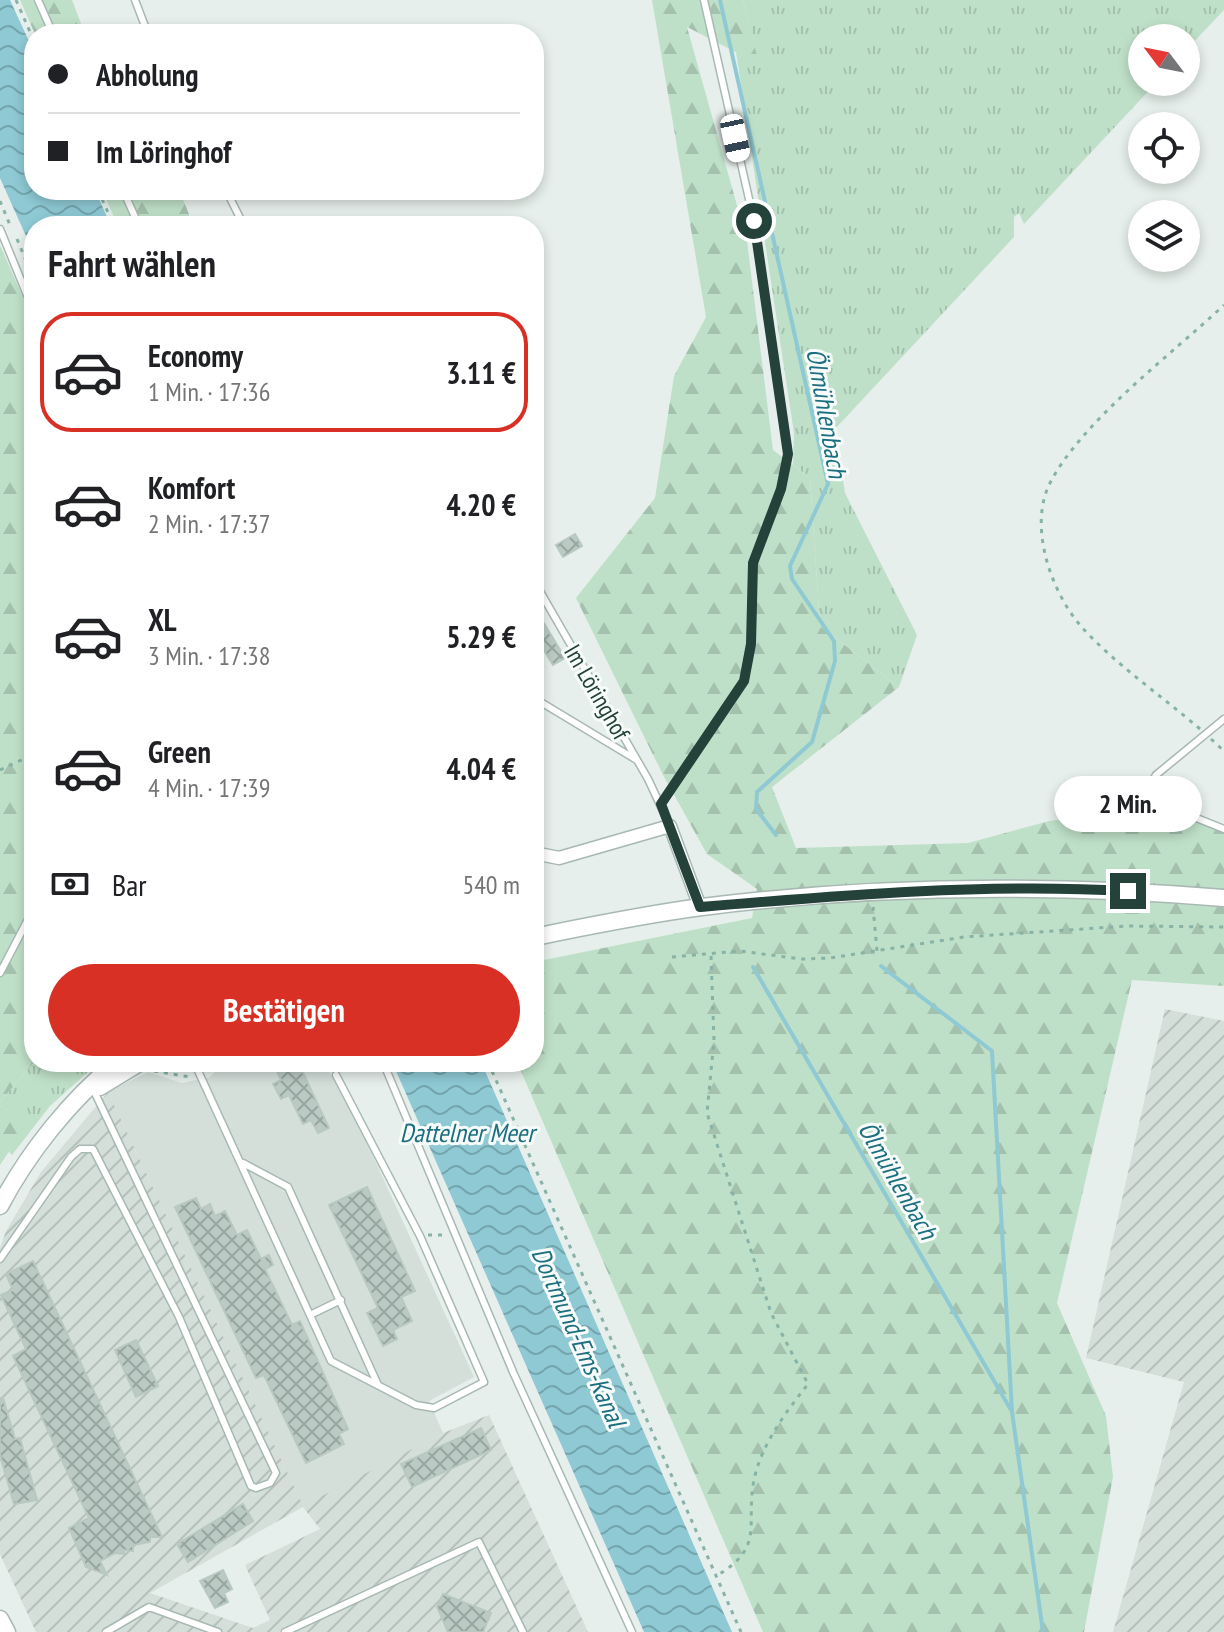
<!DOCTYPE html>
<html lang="de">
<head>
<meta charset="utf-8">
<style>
  body { margin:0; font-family:"PT Sans Narrow",sans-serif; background:#f2f2f2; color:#202124; height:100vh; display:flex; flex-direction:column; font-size:30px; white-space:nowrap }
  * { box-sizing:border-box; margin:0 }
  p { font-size:26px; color:#757577 }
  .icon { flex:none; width:44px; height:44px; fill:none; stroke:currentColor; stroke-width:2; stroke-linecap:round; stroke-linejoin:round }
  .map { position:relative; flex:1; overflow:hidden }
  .details { position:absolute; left:24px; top:216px; width:520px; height:856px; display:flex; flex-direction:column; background:#fff; border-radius:32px; box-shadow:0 4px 12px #0003 }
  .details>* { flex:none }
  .banner { position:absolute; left:24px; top:24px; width:520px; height:176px; border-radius:32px; box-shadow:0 4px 12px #0003; display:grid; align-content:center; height:176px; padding:0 24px; background:#fff }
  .needle { width:52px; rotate:302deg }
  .buttons { position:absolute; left:1128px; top:24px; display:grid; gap:16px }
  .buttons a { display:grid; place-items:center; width:72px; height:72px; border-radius:50%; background:#fff; box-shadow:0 4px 12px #0003; font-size:40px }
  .end { position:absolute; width:36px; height:36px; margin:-18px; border:10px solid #24423a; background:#fff; box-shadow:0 0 0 4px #fff }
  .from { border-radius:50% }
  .bubble { position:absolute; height:56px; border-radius:28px; background:#fff; box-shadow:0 4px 12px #0003; font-size:26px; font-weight:600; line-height:56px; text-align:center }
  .car { position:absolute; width:24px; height:48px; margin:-24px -12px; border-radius:10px; box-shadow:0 0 6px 2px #0007; background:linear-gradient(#fff 24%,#345 0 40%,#fff 0 76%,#345 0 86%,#fff 0) }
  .banner b { display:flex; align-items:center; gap:28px; height:76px; font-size:30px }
  .banner b+b { border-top:2px solid #e0e0e0 }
  .banner i { width:20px; height:20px; background:#202124 }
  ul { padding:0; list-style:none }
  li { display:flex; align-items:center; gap:24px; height:120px; margin:0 16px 12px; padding:0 8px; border:4px solid transparent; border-radius:32px }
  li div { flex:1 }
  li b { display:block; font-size:30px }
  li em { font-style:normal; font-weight:600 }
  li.on { border-color:#d93025 }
  li>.icon { width:72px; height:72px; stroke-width:1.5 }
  h2 { padding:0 24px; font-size:36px; line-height:96px }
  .pay { display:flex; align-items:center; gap:20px; height:88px; padding:0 24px; font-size:30px }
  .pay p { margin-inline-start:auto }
  .primary-button { display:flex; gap:16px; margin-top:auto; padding:16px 24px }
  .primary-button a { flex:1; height:92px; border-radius:48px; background:#d93025; color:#fff; font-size:32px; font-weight:600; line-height:92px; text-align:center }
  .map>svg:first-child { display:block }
  .built { fill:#d4dfda }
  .industrial { fill:url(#industrial-furrows); fill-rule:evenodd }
  .grass { fill:url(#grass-tufts) }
  .forest { fill:url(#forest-firs) }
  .water { fill:url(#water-waves) }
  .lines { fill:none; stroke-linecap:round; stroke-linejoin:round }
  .stream { stroke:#8ec9d4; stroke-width:4 }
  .building { fill:url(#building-cross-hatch); stroke:#b8c9c2; stroke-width:2 }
  .service-casing { stroke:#a8b8b2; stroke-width:9 }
  .minor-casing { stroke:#a8b8b2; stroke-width:15 }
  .tertiary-casing { stroke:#a8b8b2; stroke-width:19 }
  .path { stroke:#86b3a5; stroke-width:3; stroke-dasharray:4 6; stroke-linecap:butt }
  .service { stroke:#fff; stroke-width:6 }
  .minor { stroke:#fff; stroke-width:12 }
  .tertiary { stroke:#fff; stroke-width:16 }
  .route { stroke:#24423a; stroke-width:10 }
  .labels { text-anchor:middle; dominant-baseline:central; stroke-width:6; stroke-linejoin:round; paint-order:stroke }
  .street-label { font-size:24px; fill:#24423a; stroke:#f7fbf9 }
  .water-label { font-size:26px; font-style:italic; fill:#1c6f80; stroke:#f7fbf9 }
</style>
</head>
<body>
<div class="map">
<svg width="1224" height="1632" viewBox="0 0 1224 1632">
  <defs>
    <pattern id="industrial-furrows" width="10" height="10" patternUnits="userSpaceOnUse" patternTransform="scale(2)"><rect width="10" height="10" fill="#d4dfda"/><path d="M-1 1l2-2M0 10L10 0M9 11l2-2" fill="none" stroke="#b6c1bc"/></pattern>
    <pattern id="grass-tufts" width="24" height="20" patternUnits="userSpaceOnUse" patternTransform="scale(2)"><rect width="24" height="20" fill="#bfe0c8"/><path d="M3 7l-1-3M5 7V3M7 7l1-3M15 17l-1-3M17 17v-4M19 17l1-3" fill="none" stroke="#a4c1ad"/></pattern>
    <pattern id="forest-firs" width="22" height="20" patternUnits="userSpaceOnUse" patternTransform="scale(2)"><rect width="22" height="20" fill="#bfe0c8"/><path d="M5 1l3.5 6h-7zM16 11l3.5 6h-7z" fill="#a4c1ad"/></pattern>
    <pattern id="water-waves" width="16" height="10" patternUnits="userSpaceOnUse" patternTransform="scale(2)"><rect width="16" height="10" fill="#8ec9d4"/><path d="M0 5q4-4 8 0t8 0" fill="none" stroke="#74a5ad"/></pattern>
    <pattern id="building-cross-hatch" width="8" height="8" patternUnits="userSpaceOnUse" patternTransform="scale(2)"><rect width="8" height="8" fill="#bbcac4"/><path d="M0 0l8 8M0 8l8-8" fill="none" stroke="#98a6a0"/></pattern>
  </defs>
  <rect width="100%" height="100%" fill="#e6efeb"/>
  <path class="built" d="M225,1062h98l28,46 123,269 -45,24 14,32 -140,74 -195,-415 40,-20 34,11 28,-6z"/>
  <path class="industrial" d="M1165,1009l59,12v611h-111l71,-250 -98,-24z
    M108,1092l195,414 140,-73 46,-18 99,217h-552l-36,-78v-306l6,-17 35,-59zM303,1507l17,22 -75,36 25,55 -17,8 -103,-35z"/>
  <path class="grass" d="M743,0h481v10l-38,40v-12h-44v44h15l-133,142 -5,-11 -5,4v20l-179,192 10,64 72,142 -18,52 -79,-61 -10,-148 -17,-13 1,-32 -58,-381 22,11z
    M34,1062h65l-49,44 -38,49 -4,-4 19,-28 -27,-17v-4z"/>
  <path class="forest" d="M20,0h52l13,34h-50z
    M652,0h91l16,64 -72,-37 60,214 26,209 37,28 10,148 79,61 -127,100 24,61 172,-5 81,-22 84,-13 38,1 53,23v154l-92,-6 -75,323 49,113 7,61 -29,155h-321l-246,-570h17v-100l218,-44 5,-29 -50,-35 -44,-79 -87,-177 79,-100 19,-122 32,-59z
    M102,190h77l10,24v12h-71z
    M0,245l34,78v358l-7,23 7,14v299l-7,20 7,10v15l-34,40z
    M0,1106l28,17 -28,42z"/>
  <path class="water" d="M0,0h10l24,52v138h61l16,36h-77v28l-34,-76z
    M392,1062h89l251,570h-88z"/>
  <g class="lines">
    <path class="stream" d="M720,0l108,484 -38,82 2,13 42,62 1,20 -23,81 -55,50 -1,17 20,26
      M881,966l111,85 20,361 31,220
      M753,967l258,443"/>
  </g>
  <path class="building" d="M575,534l7,12 -19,11 -7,-12z
    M534,607l31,51 -12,7 -19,-31z
    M273,1062h25l31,66 -11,5 -7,-13 -8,4 -14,-29 -8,4 -8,-15 8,-4z
    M367,1187l48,104 -14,6 11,24 -19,9 4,9 -14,7 -16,-33 11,-5 -49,-103z
    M196,1198l5,11 9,-5 5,12 10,-5 12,24 10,-5 14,29 8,-4 4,10 -8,4 27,56 8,-4 48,108 -9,5 5,10 -38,19 -42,-88 -8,3 -81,-171z
    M33,1261l129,276h-12v5l-17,3v6l-9,-1v4l-9,-1 -15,8 7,14 -21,-8 -17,-39 20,-10 -76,-162 13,-7 -25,-54 12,-5 -7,-16z
    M136,1340l22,46 -22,11 -21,-47z
    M0,1398h3l12,41 5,-1 17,62 -23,4 -14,-49z
    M481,1428l10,22 -79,37 -11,-23z
    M243,1504l10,17 -65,41 -11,-18z
    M223,1570l9,19 -8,4 4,9 -13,6 -15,-27z
    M443,1594l48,19 -8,19h-35l-11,-25z"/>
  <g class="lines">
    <g class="service-casing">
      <path id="service" d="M38,0l15,34
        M135,0l13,34
        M123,190l16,36
        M226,190l18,36
        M0,229l34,83
        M534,581l114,198 22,47
        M534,698l101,61
        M1224,719l-68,56 -12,22 80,32
        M661,804l83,-123 7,-37 2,-81 28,-74 7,-35 -34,-233 -50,-221
        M0,973l34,-65
        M194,1062l137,299 85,44 18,3 50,-26 -64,-146 -84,-161
        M383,1062l130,310 119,260
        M243,1163l45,24 90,198
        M0,1259l71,-102 9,-8h13l86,168 72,169 5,2 14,-5 6,-10 -182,-382
        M310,1315l31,-15
        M106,1632l43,-25 69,25
        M285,1632l194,-90 44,90"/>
    </g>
    <g class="minor-casing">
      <path id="minor" d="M534,853l25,5 111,-32 30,81"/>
    </g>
    <g class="tertiary-casing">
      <path id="tertiary" d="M534,937c55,-11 112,-23 168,-30 174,-22 348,-23 522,-9
        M100,1087l41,-25
        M0,1206c28,-53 70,-106 117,-144
        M0,1619l7,13"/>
    </g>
    <path class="path" d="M16,0l18,41
      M98,190l16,36
      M0,201l10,24
      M17,239l17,41
      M1200,729c-37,-32 -89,-68 -120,-104 -29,-34 -52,-99 -30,-142 32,-62 122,-129 174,-178
      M1211,739l13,12
      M0,770l34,-16
      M873,907l4,44
      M711,956l3,84 -7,73 64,200 37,71c-22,28 -47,61 -54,96 -9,45 12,67 -38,96
      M672,957l67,-6 63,8 28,-1 134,-21 163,-11 97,1
      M488,1062l253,570
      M154,1071l36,6
      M208,1071l11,-9
      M428,1235h17"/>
    <use href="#service" class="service"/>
    <use href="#minor" class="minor"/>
    <use href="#tertiary" class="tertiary"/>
  </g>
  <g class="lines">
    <path class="route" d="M754,221l34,233 -7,35 -28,74 -2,81 -7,37 -83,123 39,103c143,-12 284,-24 428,-16"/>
  </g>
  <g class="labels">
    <g class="street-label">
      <text transform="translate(597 692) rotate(60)">Im Löringhof</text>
    </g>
    <g class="water-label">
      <text transform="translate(827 413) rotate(80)">Ölmühlenbach</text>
      <text x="467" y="1132">Dattelner Meer</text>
      <text transform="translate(898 1180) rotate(60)">Ölmühlenbach</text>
      <text transform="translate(579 1337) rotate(66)">Dortmund-Ems-Kanal</text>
    </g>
  </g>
</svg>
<div class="buttons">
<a><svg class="needle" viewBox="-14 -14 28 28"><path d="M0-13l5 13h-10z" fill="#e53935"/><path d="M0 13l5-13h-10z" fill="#757577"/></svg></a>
<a><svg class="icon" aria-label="locate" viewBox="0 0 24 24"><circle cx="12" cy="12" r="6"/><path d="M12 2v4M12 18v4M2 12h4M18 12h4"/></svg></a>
<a><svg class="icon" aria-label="layers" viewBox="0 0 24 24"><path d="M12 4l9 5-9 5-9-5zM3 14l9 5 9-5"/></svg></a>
</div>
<i class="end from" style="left:754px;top:221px"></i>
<i class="end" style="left:1128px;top:891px"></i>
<div class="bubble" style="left:1054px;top:776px;width:148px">2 Min.</div>
<i class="car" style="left:735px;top:138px;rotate:168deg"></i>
<div class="banner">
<b><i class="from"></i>Abholung</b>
<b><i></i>Im Löringhof</b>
</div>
<section class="details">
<h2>Fahrt wählen</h2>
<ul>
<li class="on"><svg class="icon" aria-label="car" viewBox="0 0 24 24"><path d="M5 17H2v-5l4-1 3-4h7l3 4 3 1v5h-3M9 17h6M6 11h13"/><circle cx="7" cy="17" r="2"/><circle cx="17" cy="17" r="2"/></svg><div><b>Economy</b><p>1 Min. · 17:36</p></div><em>3.11 €</em></li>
<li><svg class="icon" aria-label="car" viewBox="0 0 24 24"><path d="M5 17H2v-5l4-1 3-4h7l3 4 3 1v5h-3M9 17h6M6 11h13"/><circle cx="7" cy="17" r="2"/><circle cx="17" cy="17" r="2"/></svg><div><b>Komfort</b><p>2 Min. · 17:37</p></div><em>4.20 €</em></li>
<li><svg class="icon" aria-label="car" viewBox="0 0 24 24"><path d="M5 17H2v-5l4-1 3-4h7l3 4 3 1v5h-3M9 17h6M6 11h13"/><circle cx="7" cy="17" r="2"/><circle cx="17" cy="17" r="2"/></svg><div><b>XL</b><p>3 Min. · 17:38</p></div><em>5.29 €</em></li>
<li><svg class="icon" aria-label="car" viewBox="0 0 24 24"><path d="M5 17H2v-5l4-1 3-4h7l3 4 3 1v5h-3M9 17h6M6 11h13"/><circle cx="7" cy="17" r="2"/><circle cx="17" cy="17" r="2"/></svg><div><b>Green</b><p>4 Min. · 17:39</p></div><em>4.04 €</em></li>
</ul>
<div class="pay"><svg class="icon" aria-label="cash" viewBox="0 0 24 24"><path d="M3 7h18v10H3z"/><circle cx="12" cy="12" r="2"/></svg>Bar<p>540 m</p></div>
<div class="primary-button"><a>Bestätigen</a></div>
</section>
</div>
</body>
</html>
